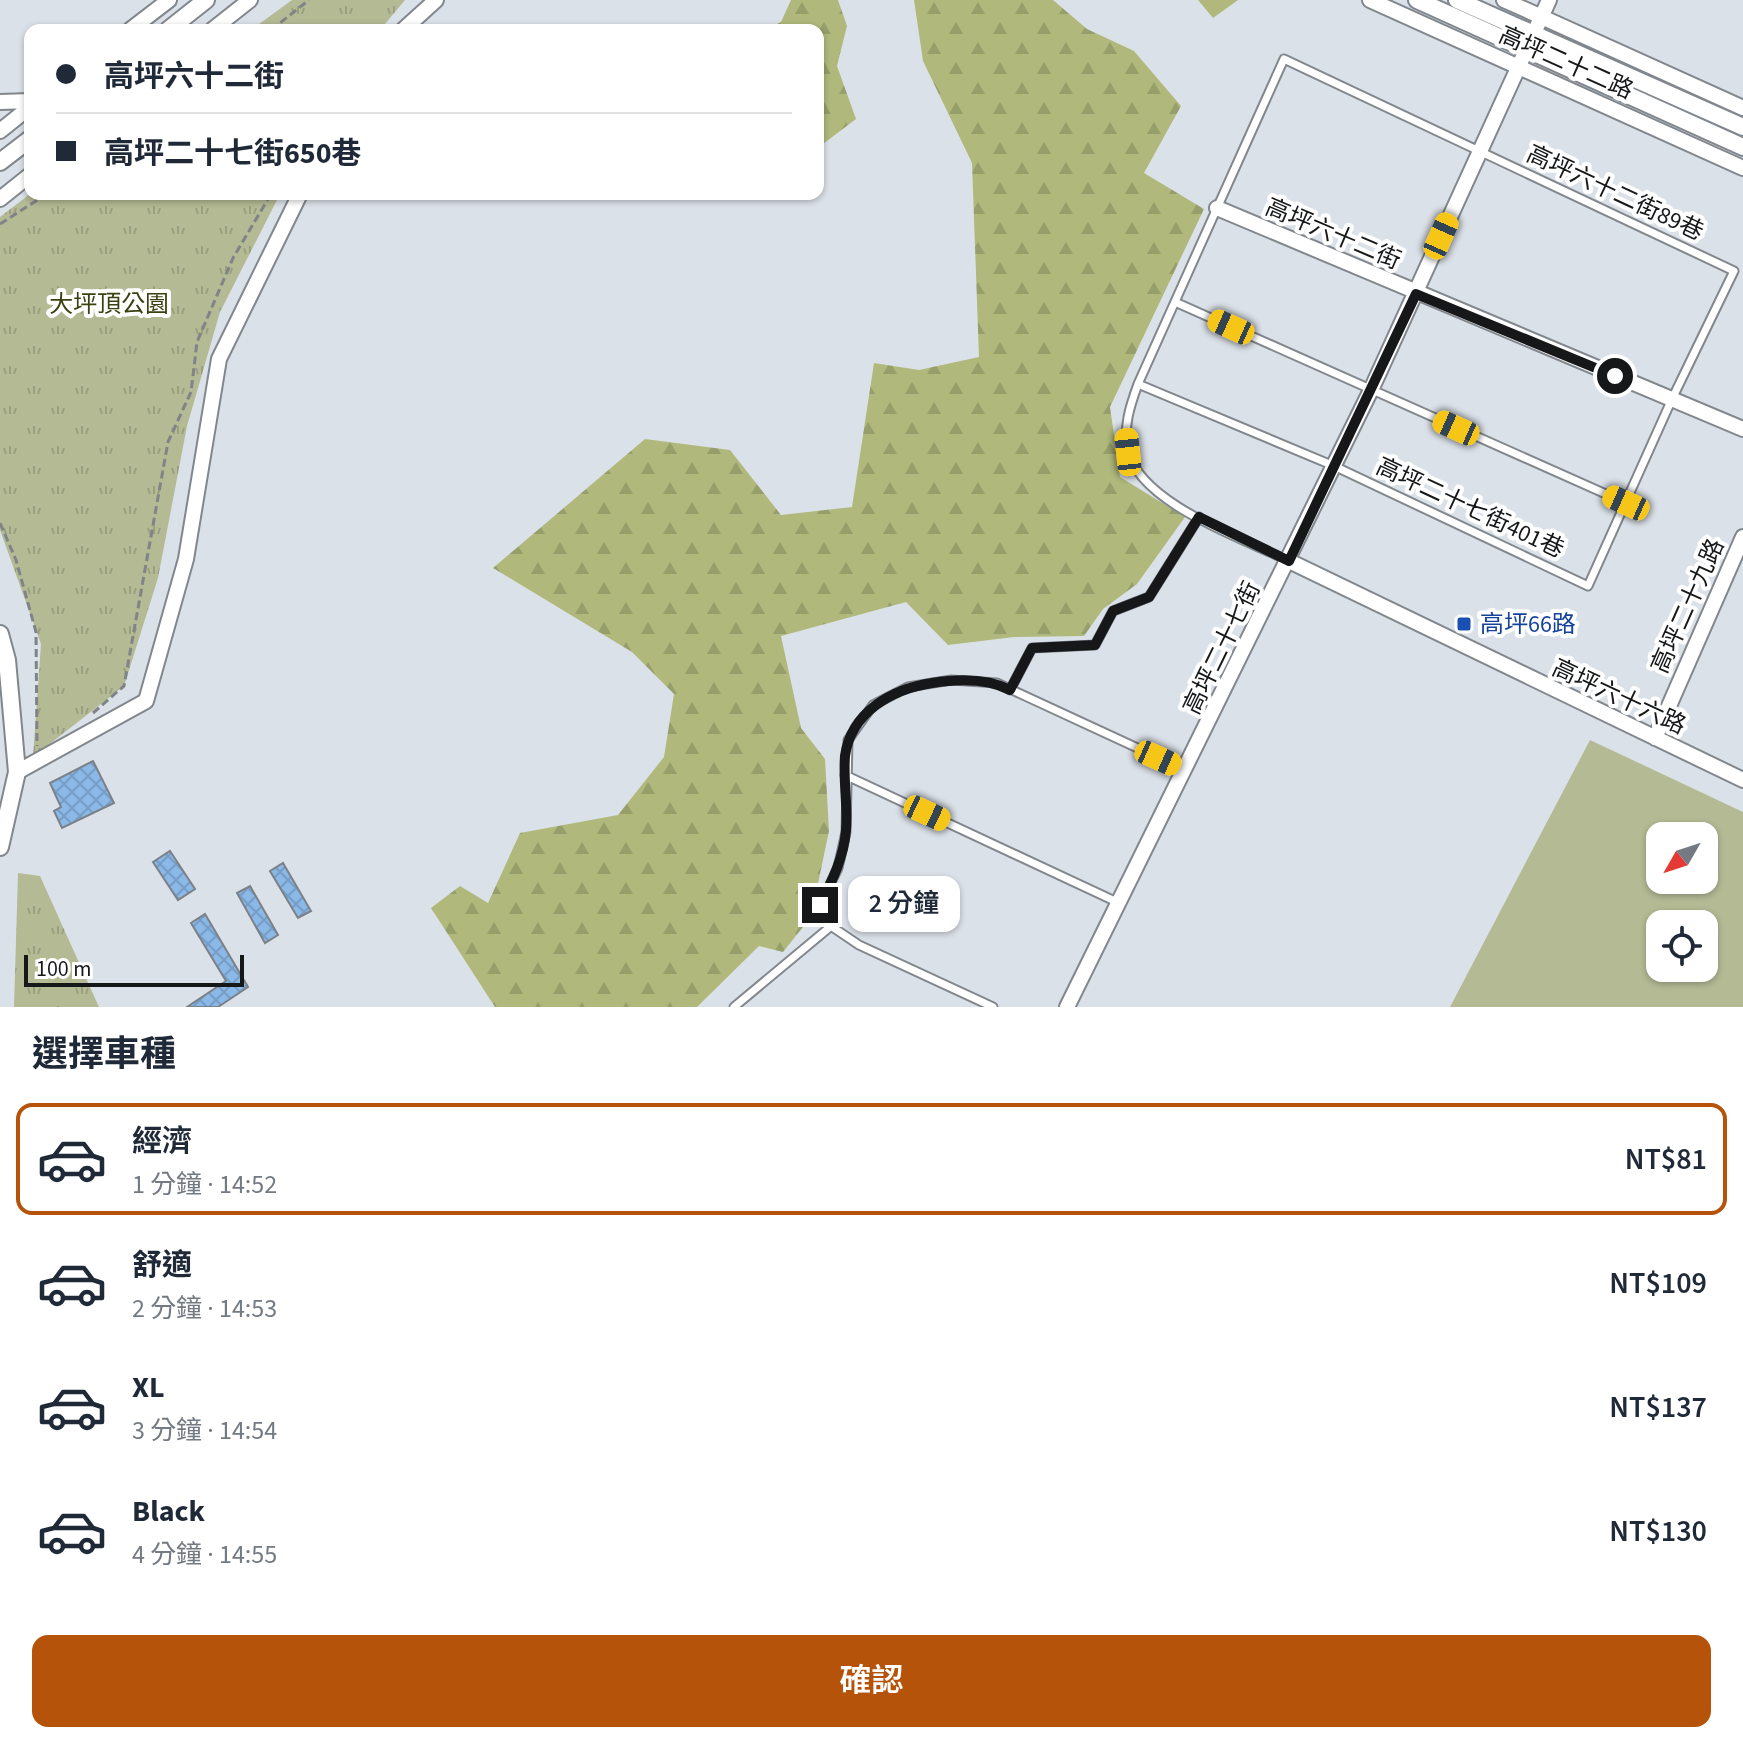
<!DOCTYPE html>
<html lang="zh-TW">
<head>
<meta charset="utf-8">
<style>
  body { margin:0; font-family:"Source Sans 3","Noto Sans TC",sans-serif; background:#f2f2f3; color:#1f2937; height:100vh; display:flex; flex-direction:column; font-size:30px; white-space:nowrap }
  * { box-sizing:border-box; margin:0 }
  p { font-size:26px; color:#747a83 }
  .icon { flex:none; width:44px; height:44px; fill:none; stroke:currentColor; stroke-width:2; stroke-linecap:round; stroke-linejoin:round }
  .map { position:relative; height:1007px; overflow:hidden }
  .details { display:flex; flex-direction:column; background:#fff; flex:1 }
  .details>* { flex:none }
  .guide { position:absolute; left:24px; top:24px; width:800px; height:176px; border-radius:16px; box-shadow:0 2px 6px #0004; display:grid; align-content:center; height:176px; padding:0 32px; background:#fff }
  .needle { width:52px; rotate:231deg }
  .tools { position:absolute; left:1646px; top:822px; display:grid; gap:16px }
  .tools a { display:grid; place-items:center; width:72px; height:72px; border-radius:16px; background:#fff; box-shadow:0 2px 6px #0004; font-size:40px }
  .scale { position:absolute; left:24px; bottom:20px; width:220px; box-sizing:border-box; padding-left:8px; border:4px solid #151719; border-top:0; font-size:22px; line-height:28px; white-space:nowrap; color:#151719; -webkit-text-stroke:6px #fff; paint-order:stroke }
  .end { position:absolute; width:36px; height:36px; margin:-18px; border:10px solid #151719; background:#fff; box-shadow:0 0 0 4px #fff }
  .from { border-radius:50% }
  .bubble { position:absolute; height:56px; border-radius:16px; background:#fff; box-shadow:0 2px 6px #0004; font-size:26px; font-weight:600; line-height:56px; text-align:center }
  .car { position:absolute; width:24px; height:48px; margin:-24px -12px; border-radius:10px; box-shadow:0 0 6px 2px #0007; background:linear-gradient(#f5c518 24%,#345 0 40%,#f5c518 0 76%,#345 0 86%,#f5c518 0) }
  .guide b { display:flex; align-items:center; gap:28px; height:76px; font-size:30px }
  .guide b+b { border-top:2px solid #e0e1e3 }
  .guide i { width:20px; height:20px; background:#1f2937 }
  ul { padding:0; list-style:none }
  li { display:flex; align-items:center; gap:24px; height:112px; margin:0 16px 12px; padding:0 16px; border:4px solid transparent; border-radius:16px }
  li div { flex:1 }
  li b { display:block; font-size:30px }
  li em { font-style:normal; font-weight:600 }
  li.active { border-color:#b45309 }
  li>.icon { width:72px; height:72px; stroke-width:1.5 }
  h2 { padding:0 32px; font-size:36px; line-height:96px }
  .action { display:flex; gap:16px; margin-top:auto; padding:16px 32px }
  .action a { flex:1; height:92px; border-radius:16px; background:#b45309; color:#fff; font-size:32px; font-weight:600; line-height:92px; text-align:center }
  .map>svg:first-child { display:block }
  .forest { fill:url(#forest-firs) }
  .park { fill:url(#park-tufts) }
  .pitch { fill:#b4ba94; fill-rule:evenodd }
  .building { fill:url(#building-cross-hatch); stroke:#7b8187; stroke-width:2 }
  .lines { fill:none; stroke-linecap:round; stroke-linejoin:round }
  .service-casing { stroke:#81878d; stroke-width:11 }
  .minor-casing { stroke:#81878d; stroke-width:18 }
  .tertiary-casing { stroke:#81878d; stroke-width:20 }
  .path { stroke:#808488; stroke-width:3; stroke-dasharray:8 4; stroke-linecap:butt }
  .service { stroke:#fff; stroke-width:7 }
  .minor { stroke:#fff; stroke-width:14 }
  .tertiary { stroke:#fff; stroke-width:16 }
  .route { stroke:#151719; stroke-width:10 }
  .transit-dot { fill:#1a4fb4; stroke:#fff; stroke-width:3 }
  .labels { text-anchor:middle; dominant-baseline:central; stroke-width:8; stroke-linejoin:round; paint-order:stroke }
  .street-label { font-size:24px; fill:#151719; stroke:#fff }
  .park-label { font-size:24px; fill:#3c4112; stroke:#fff }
  .transit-label { font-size:24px; fill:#164399; stroke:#fff; text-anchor:start }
</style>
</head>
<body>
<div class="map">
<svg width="1743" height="1007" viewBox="0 0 1743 1007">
  <defs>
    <pattern id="forest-firs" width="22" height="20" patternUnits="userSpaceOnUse" patternTransform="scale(2)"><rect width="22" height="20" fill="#b0b97b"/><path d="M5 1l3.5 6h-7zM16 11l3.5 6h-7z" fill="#969e6a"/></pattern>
    <pattern id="park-tufts" width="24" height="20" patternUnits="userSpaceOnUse" patternTransform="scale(2)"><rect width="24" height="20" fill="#b4ba94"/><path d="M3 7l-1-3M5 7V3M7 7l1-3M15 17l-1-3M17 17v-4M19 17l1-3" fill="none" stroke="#9a9f7f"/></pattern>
    <pattern id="building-cross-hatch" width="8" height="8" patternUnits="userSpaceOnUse" patternTransform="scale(2)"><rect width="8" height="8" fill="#8ab8e7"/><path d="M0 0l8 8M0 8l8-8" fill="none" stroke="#769dc6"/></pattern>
  </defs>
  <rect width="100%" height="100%" fill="#dbe1e8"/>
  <path class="forest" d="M791,0h47l9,26 -10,40 19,53 -37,28 -1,-117h-54l17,-8z
    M914,0h139l34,29 47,22 47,55 -37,67 60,36 -94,198 10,70 65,40 -48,67 -34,25 -19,27 -70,1 -66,8 -42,-43 -125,34 20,92 24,31 4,72 -18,86 -28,35 -24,-6 -62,61h-202l-64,-99 29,-22 28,17 32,-70 98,-18 46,-58 10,-63 -42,-42 -139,-84 152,-129 85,11 51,65 71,-8 22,-144 45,7 60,-13 -7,-194 -49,-102z
    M1198,0h40l-25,18z"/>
  <path class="park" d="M292,0h113l-25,30h-129z
    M30,194h250l-60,118 -33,114 -29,152 -34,108 -91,71 8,-113 -41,-114v-313z
    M18,873l22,3 59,131h-85z"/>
  <path class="pitch" d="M1590,740l153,72v195h-293zM1660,836h44v44h-44zM1660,924h44v44h-44z"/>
  <path class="building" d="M93,761l21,42 -52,25 -8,-17 7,-4 -11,-24z
    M170,851l25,38 -17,11 -25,-38z
    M283,863l28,48 -13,7 -28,-47z
    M250,886l28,49 -13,8 -28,-50z
    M205,914l43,73 -30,20h-31l39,-26 -35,-58z"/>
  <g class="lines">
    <g class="service-casing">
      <path id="service" d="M1175,302l451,201
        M1138,384l196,82 254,120 84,-187 62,-128 -450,-212 -146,325c-8,22 -15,43 -10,66 11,53 114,88 159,110
        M1010,690l22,-42 63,-3 18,-34 36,-14 50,-80
        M845,775l274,128
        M734,1007l96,-80
        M993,1007l-134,-62 -40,-27 1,-13 18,-37 8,-36 2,-92 25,-35 35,-18 43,-7 46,3 188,87"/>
    </g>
    <g class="minor-casing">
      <path id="minor" d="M1370,0l373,168
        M1504,0l239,108
        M130,30l39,-30
        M212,30l38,-30
        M403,30l33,-30
        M0,102l30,-1
        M0,131l30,-24
        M0,199l30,-24
        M1217,208l526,221
        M1289,561l454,219
        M1655,738l88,-201
        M17,772l129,-71 40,-142 33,-200 81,-165
        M1067,1007l304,-617 178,-390"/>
    </g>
    <g class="tertiary-casing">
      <path id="tertiary" d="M1417,0l326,147
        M1457,0l286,127
        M168,30l38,-30
        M0,162l30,-23
        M0,634l7,26 10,112 -17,75"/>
    </g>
    <path class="path" d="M271,30l38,-30
      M0,224l47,-30
      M0,523l16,37 20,72 1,114
      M93,713l31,-27 44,-244 23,-50 6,-50 36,-84 38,-64"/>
    <use href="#service" class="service"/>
    <use href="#minor" class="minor"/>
    <use href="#tertiary" class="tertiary"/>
  </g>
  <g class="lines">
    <path class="route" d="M820,905c12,-24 24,-48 26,-75 2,-24 -3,-49 -1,-74 6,-44 47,-67 87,-73 25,-4 55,-5 78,7l22,-42 63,-3 18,-34 36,-14 50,-80 90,44 127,-267 199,82"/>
  </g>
  <rect class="transit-dot" x="1456" y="616" width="16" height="16" rx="4"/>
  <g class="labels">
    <g class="street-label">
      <text transform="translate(1566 63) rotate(24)">高坪二十二路</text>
      <text transform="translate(1615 193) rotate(25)">高坪六十二街89巷</text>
      <text transform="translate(1333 234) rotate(23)">高坪六十二街</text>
      <text transform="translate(1470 508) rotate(25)">高坪二十七街401巷</text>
      <text transform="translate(1688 606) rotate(-66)">高坪二十九路</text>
      <text transform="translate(1222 648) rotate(-64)">高坪二十七街</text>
      <text transform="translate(1619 697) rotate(25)">高坪六十六路</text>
    </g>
    <g class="park-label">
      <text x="109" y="304">大坪頂公園</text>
    </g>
    <g class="transit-label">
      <text x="1480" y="624">高坪66路</text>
    </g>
  </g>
</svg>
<div class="tools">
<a><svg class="needle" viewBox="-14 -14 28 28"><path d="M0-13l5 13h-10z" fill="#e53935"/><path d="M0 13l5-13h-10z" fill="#747a83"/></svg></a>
<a><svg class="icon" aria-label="locate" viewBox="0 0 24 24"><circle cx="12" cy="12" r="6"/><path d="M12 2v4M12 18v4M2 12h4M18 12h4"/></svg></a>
</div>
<div class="scale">100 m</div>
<i class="end from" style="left:1615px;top:376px"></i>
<i class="end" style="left:820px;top:905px"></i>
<div class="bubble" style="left:848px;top:876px;width:112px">2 分鐘</div>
<i class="car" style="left:1441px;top:236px;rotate:24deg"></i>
<i class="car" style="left:1231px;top:327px;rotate:294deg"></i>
<i class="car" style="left:1456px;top:428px;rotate:294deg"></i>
<i class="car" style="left:1128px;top:452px;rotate:354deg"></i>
<i class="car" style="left:1626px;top:503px;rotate:294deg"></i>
<i class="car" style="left:1158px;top:758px;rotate:114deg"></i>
<i class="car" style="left:927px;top:813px;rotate:115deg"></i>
<div class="guide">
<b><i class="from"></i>高坪六十二街</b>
<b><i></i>高坪二十七街650巷</b>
</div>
</div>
<section class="details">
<h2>選擇車種</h2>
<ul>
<li class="active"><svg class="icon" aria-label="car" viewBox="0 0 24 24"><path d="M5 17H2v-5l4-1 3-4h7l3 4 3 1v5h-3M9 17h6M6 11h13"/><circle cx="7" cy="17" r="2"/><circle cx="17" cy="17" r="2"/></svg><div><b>經濟</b><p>1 分鐘 · 14:52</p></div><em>NT$81</em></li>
<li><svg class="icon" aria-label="car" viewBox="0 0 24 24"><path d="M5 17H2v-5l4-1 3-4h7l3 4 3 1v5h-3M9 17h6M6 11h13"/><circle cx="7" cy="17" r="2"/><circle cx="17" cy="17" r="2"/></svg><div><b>舒適</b><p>2 分鐘 · 14:53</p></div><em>NT$109</em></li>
<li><svg class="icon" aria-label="car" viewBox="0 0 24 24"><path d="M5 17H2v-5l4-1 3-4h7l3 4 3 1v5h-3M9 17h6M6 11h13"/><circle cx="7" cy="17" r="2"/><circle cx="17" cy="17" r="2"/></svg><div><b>XL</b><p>3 分鐘 · 14:54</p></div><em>NT$137</em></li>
<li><svg class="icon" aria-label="car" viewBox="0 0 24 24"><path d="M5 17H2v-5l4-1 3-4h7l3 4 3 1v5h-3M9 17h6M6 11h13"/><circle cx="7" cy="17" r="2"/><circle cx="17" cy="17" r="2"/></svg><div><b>Black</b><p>4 分鐘 · 14:55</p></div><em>NT$130</em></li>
</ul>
<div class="action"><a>確認</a></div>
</section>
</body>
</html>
